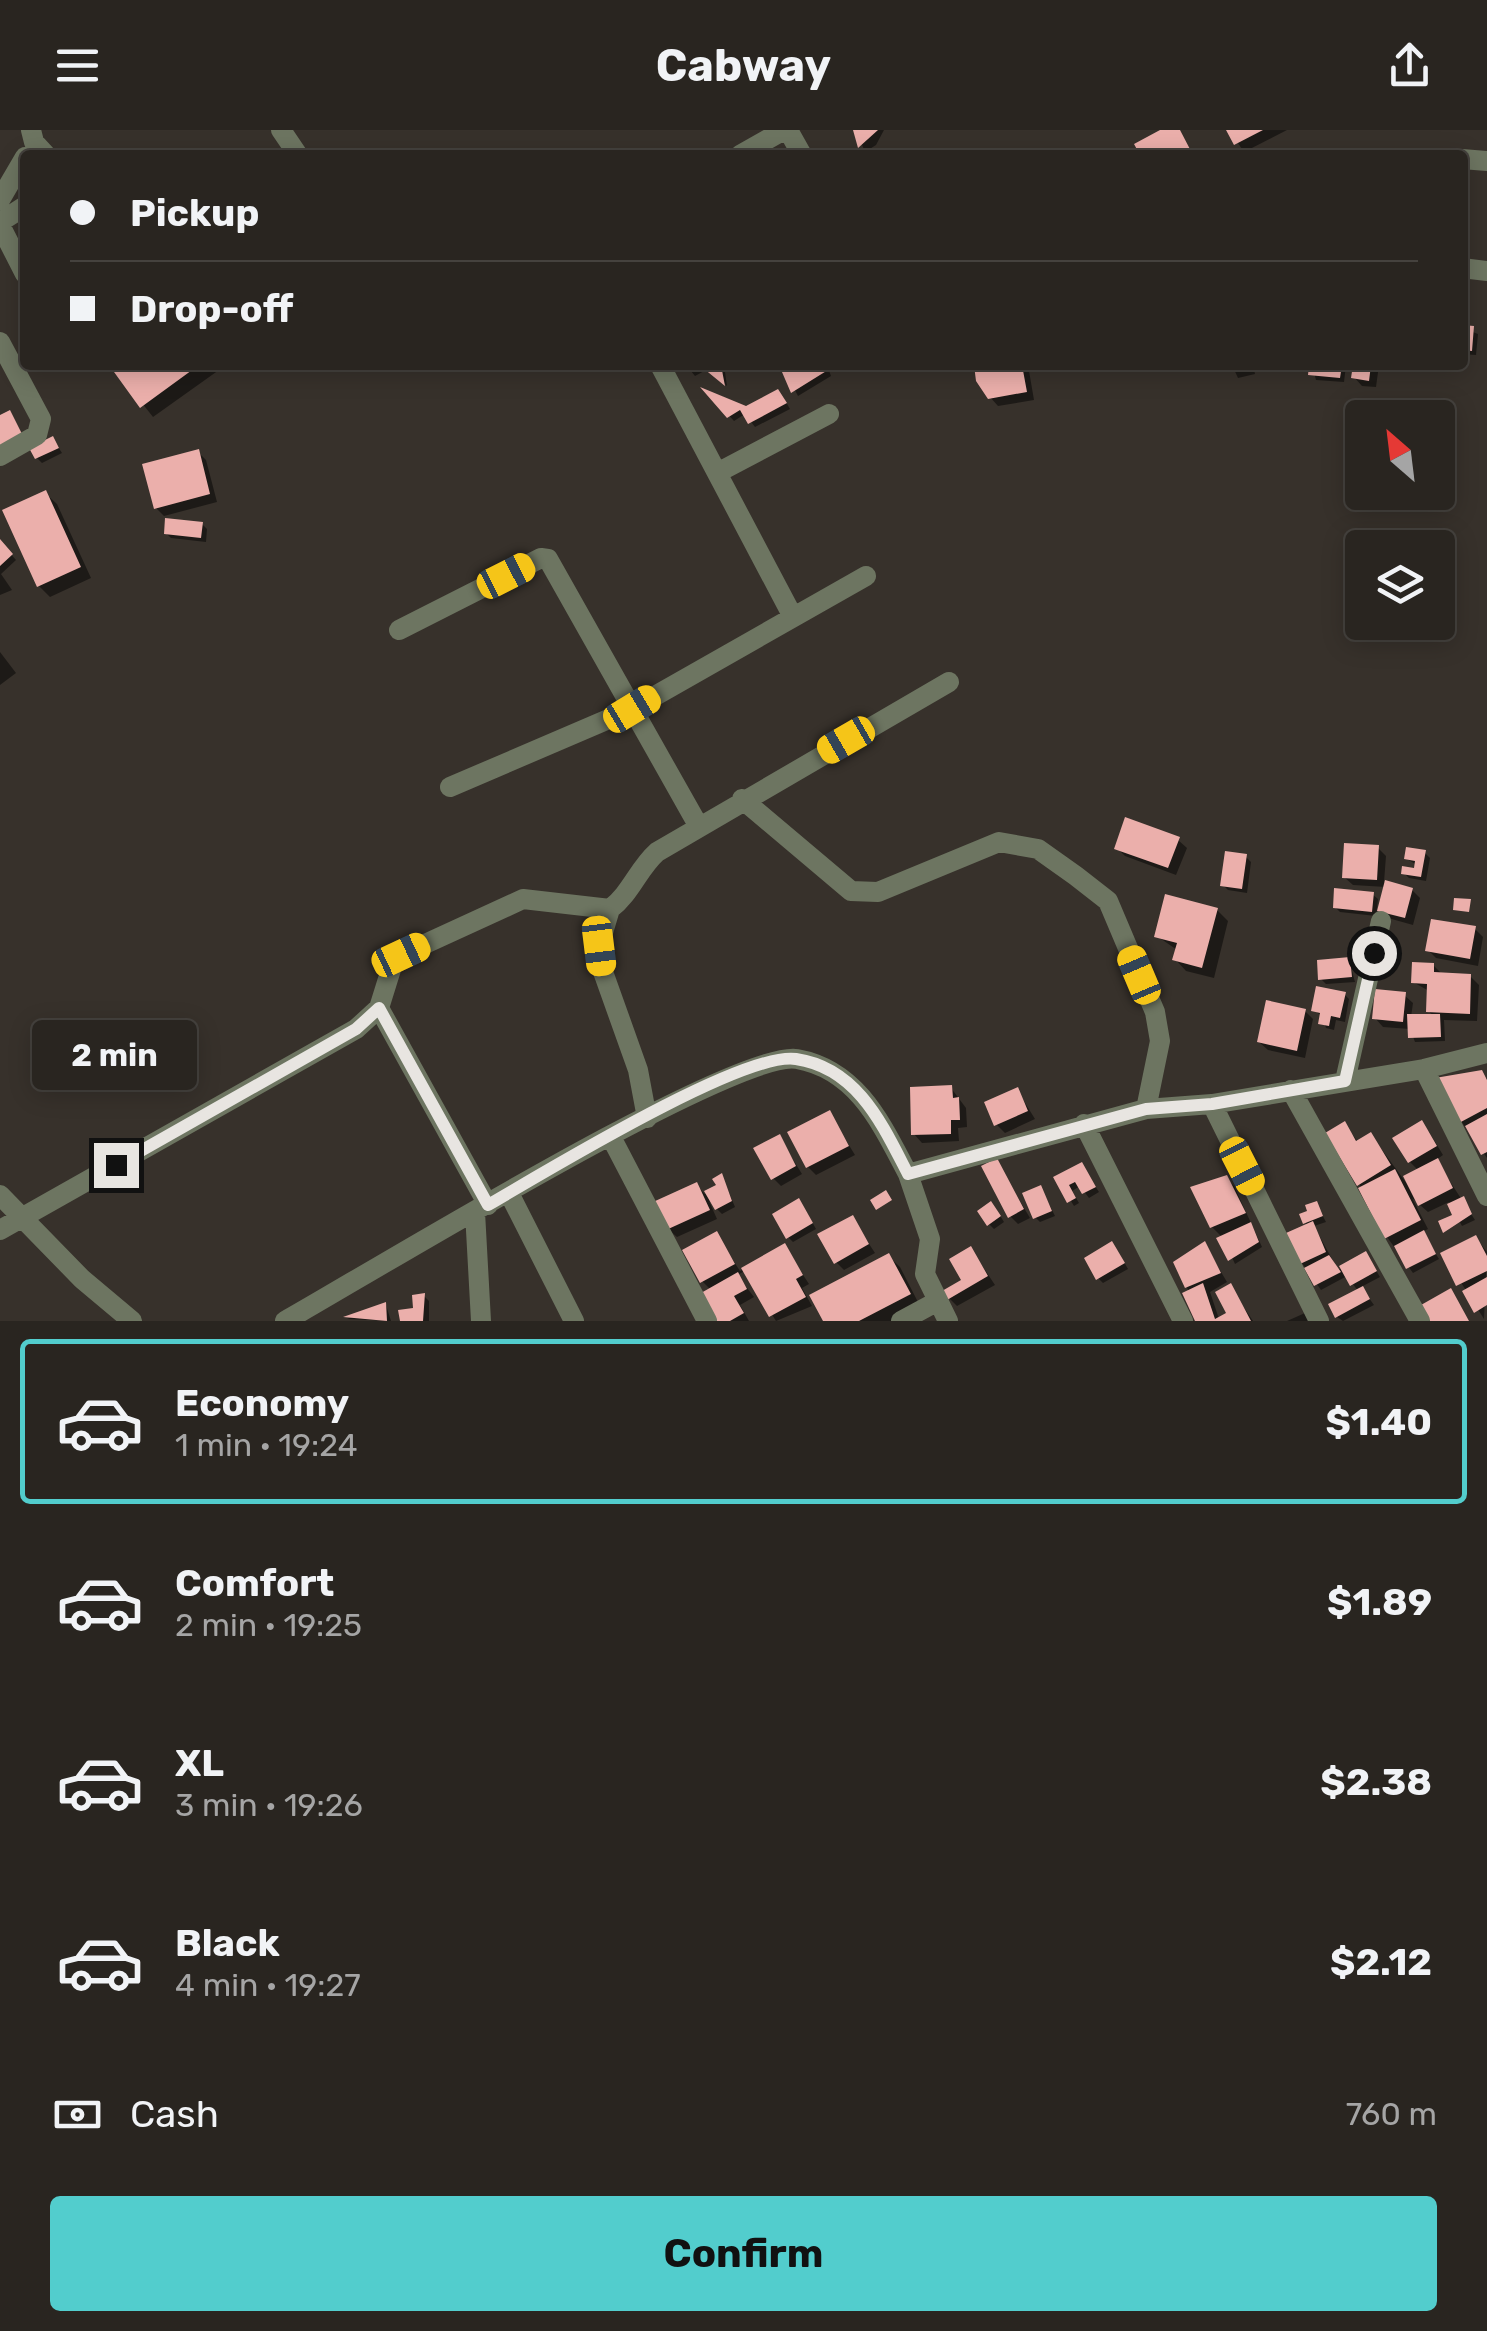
<!DOCTYPE html>
<html lang="en">
<head>
<meta charset="utf-8">
<style>
  body { margin:0; font-family:Rubik,sans-serif; background:#312d29; color:#f1f3f6; height:100vh; display:flex; flex-direction:column; font-size:38px; white-space:nowrap }
  * { box-sizing:border-box; margin:0 }
  p { font-size:32px; color:#a5a5a5 }
  .icon { flex:none; width:55px; height:55px; fill:none; stroke:currentColor; stroke-width:2; stroke-linecap:round; stroke-linejoin:round }
  .map { position:relative; height:1191px; overflow:hidden }
  .panel { display:flex; flex-direction:column; background:#292520; flex:1 }
  .panel>* { flex:none }
  .banner { position:absolute; left:20px; top:20px; width:1448px; height:220px; border-radius:10px; box-shadow:0 5px 25px #0003,0 0 0 2px #45423e; display:grid; align-content:center; height:220px; padding:0 50px; background:#292520 }
  .needle { width:65px; rotate:332deg }
  .controls { position:absolute; left:1345px; top:270px; display:grid; gap:20px }
  .controls a { display:grid; place-items:center; width:110px; height:110px; border-radius:10px; background:#292520; box-shadow:0 5px 25px #0003,0 0 0 2px #45423e; font-size:50px }
  .end { position:absolute; width:45px; height:45px; margin:-22px; border:12px solid #e8e5e1; background:#111; box-shadow:0 0 0 5px #111 }
  .from { border-radius:50% }
  .bubble { position:absolute; height:70px; border-radius:10px; background:#292520; box-shadow:0 5px 25px #0003,0 0 0 2px #45423e; font-size:32px; font-weight:700; line-height:70px; text-align:center }
  .car { position:absolute; width:30px; height:60px; margin:-30px -15px; border-radius:12px; box-shadow:0 0 8px 2px #0007; background:linear-gradient(#f5c518 24%,#345 0 40%,#f5c518 0 76%,#345 0 86%,#f5c518 0) }
  .banner b { display:flex; align-items:center; gap:35px; height:95px; font-size:38px }
  .banner b+b { border-top:2px solid #45423e }
  .banner i { width:25px; height:25px; background:#f1f3f6 }
  ul { padding:18px 0 0; list-style:none }
  li { display:flex; align-items:center; gap:30px; height:165px; margin:0 20px 15px; padding:0 30px; border:5px solid transparent; border-radius:10px }
  li div { flex:1 }
  li b { display:block; font-size:38px }
  li em { font-style:normal; font-weight:700 }
  li.current { border-color:#52cdcd }
  li>.icon { width:90px; height:90px; stroke-width:1.5 }
  .pay { display:flex; align-items:center; gap:25px; height:110px; padding:0 50px; font-size:38px }
  .pay p { margin-inline-start:auto }
  .button { display:flex; gap:20px; margin-top:auto; padding:20px 50px }
  .button a { flex:1; height:115px; border-radius:10px; background:#52cdcd; color:#111; font-size:40px; font-weight:700; line-height:115px; text-align:center }
  header { display:flex; justify-content:space-between; align-items:center; height:130px; padding:0 50px; background:#292520; font-size:45px; font-weight:700 }
  .map>svg:first-child { display:block }
  .shadow { fill:#0007 }
  .building { fill:#ebafab }
  .lines { fill:none; stroke-linecap:round; stroke-linejoin:round }
  .minor { stroke:#6d7561; stroke-width:20 }
  .route { stroke:#e8e5e1; stroke-width:12 }
</style>
</head>
<body>
<header><svg class="icon" aria-label="menu" viewBox="0 0 24 24"><path d="M4 6h16M4 12h16M4 18h16"/></svg>Cabway<svg class="icon" aria-label="share" viewBox="0 0 24 24"><path d="M12 15V3M7 8l5-5 5 5M5 13v7h14v-7"/></svg></header>
<div class="map">
<svg width="1487" height="1191" viewBox="0 0 1487 1191">
  <rect width="100%" height="100%" fill="#37312b"/>
  <path class="shadow" d="M856,0h28l-8,15 -11,7z
    M1229,0h58l-43,22z
    M1462,156l5,5 -2,29 -3,-1z
    M1462,198l16,6 -2,21 -14,-1z
    M112,235h114l-73,52z
    M686,235h38l3,21 -19,-17 -13,7z
    M801,235h26l4,11 -33,20 -12,-23z
    M976,235h52l6,35 -36,6 -8,-9z
    M1232,235h21l2,9 -17,4z
    M1277,235v5l-14,2 -5,-7z
    M1312,235h34l-2,17 -28,-2z
    M1356,235h23l-3,22 -14,-1 -8,-9z
    M709,264l37,15 37,-12 7,12 -35,18 -10,-13 -11,7z
    M53,309l9,14 -20,10 -5,-5z
    M198,322l8,8 11,42 -53,14 -8,-8z
    M45,363l12,11 34,74 -41,19 -11,-11z
    M202,394l5,5 -1,13 -35,-4 -5,-5z
    M0,412l16,18 -15,14 11,16 -12,5z
    M0,522l16,21 -16,12z
    M1178,710l9,8 -11,27 -51,-19 -8,-8z
    M1378,718l8,8 -2,26 28,8 8,8 -7,27 -25,-7 -2,-31 -33,-2 -9,-8z
    M1425,723l5,5 -4,23 -17,-3 -5,-5 12,-2 1,-6 -10,-6z
    M1246,727l5,5 -4,31 -19,-3 -5,-5z
    M1372,764l6,5 -2,17 -36,-4 -5,-5z
    M1217,780l11,11 -14,57 -28,-7 -11,-12 2,-9 -20,-14z
    M1475,799l8,8 -5,29 -42,-8 -8,-8z
    M1349,830l6,22 -29,2 -5,-5z
    M1433,835l8,8 29,3 9,9 -2,36 -33,-1 1,21 -30,1 -5,-13 -27,-2 -8,-9 29,-23 9,8 -2,14 23,-1 -6,-5 1,-20 -16,-9z
    M1344,864l5,5 -4,23 -9,-2 -2,10 -8,-2 -4,-12 -8,-6z
    M1305,881l8,8 -8,39 -37,-8 -9,-8z
    M1481,943l6,6v79l-26,-37z
    M951,958l15,20 1,19 -9,1 1,13 -37,2 -8,-9z
    M1017,960l18,29 -30,14 -9,-9z
    M829,983l26,42 -39,20 -8,-8z
    M1344,994l15,19 12,-8 39,53 9,-17 -9,-9 11,-38 8,8 14,23 -7,5 39,60 -13,6 -13,-24 -21,10 -16,-14 16,31 -6,3 17,27 -26,14 -26,-36 -28,-53z
    M779,1007l23,37 -21,12 -8,-8z
    M996,1031l34,57 -12,6 -8,-8z
    M1081,1035l18,27 -10,6 -9,-12 -8,5 7,12 -5,3 -17,-28z
    M722,1046l13,31 -13,7 -13,-13 8,18 -40,18 -9,-8 28,-44 9,9 14,-8z
    M1226,1048l8,8 28,61 -27,17 -12,-26 -11,-11z
    M1041,1058l14,28 -15,6 -5,-5z
    M1316,1073l10,19 -12,4 24,44 28,-16 14,23 -19,10 13,18 -31,16 -6,-4 21,-26 -11,-15 -26,14 -19,-27 6,-37 -3,-4z
    M803,1076l13,23 -23,13 -5,-5z
    M996,1079l8,13 -10,7 -5,-5z
    M852,1088l23,35 -31,17 -8,-8z
    M716,1104l24,37 44,-25 25,38 -7,4 10,18 -36,15 -31,-50 -8,4 17,22 -14,8 9,16h-29l-9,-31 -9,-9z
    M1476,1108l11,14 -3,67 -41,-65z
    M1205,1115l22,37 -17,10 9,27 11,-5v-27l23,34h-55l-11,-34z
    M971,1119l24,36 -38,21 -8,-8 15,-17z
    M1117,1120l11,19 -25,14 -5,-5z
    M888,1126l12,11 20,39 -29,15h-65z
    M424,1166l5,5v20h-27z
    M386,1175l5,16 -44,-2z
    M1305,1183l7,8h-25z"/>
  <path class="building" d="M853,0h25l-20,18z
    M1160,0h20l13,25h-53l-6,-11z
    M1226,0h37l-29,15z
    M1462,195l12,1 -2,25 -10,-1z
    M109,235h90l-59,43z
    M707,235h14l4,21 -22,-18z
    M796,235h30l2,5 -37,23 -9,-21z
    M974,235h48l5,27 -39,7 -12,-18z
    M1309,235h33l-2,13 -32,-3z
    M1353,235h18l-2,16 -18,-3z
    M700,257l46,19 32,-17 9,14 -39,21 -8,-14 -13,8z
    M10,280l13,26 -23,12v-33z
    M53,306l6,12 -24,11 -6,-11z
    M199,319l11,45 -56,15 -12,-45z
    M46,360l35,77 -44,20 -35,-77z
    M165,388l38,4 -2,16 -37,-4z
    M0,409l13,15 -13,12z
    M1125,687l55,20 -12,31 -54,-19z
    M1344,713l35,2 -2,35 -35,-2z
    M1406,717l20,3 -5,27 -20,-3 1,-8 12,2 1,-7 -11,-2z
    M1225,721l22,3 -5,35 -22,-3z
    M1385,750l28,8 -8,30 -28,-7z
    M1334,758l40,4 -2,20 -39,-4z
    M1165,764l53,14 -16,60 -30,-8 5,-17 -23,-6z
    M1454,768l17,1 -2,13 -16,-2z
    M1431,789l45,7 -6,33 -45,-8z
    M1350,827l2,20 -34,3 -1,-20z
    M1412,832l22,1v9l37,2 -1,40 -44,-2 1,-28 -16,-1z
    M1316,856l30,6 -6,26 -9,-2 -2,10 -11,-2 2,-11 -9,-2z
    M1375,859l31,3 -3,30 -31,-3z
    M1266,870l40,9 -9,42 -40,-9z
    M1407,884h33l1,23 -33,1z
    M1482,940l5,10v28l-28,15 -24,-45z
    M952,955l1,13 6,-1 1,23h-9v14l-40,1 -1,-48z
    M1018,957l10,24 -34,15 -10,-24z
    M830,980l19,36 -43,22 -19,-36z
    M1487,984v38l-6,3 -16,-29z
    M1422,990l15,26 -29,17 -16,-25z
    M1345,991l11,20 15,-9 20,33 -34,21 -32,-53z
    M780,1004l16,32 -25,14 -18,-32z
    M997,1028l27,51 -16,9 -27,-52z
    M1438,1028l15,30 -35,18 -15,-30z
    M1082,1032l14,25 -14,7 -7,-12 -6,3 7,13 -9,5 -14,-26z
    M1395,1039l26,51 -37,19 -26,-51z
    M722,1043l10,28 -17,9 -11,-19 12,-6 -4,-6z
    M1227,1045l19,38 -36,15 -20,-41z
    M697,1052l13,28 -44,20 -13,-28z
    M1041,1055l11,26 -19,8 -11,-26z
    M886,1060l6,10 -16,10 -6,-10z
    M1464,1066l8,18 -29,19 -5,-12 14,-6 -5,-11z
    M799,1068l14,25 -27,16 -14,-25z
    M991,1071l10,15 -14,10 -10,-15z
    M1317,1071l6,15 -20,8 -4,-10 8,-3 -2,-6z
    M853,1085l16,29 -35,20 -17,-30z
    M1313,1091l13,31 -26,12 -14,-31z
    M1251,1092l8,20 -31,19 -12,-23z
    M1424,1100l12,24 -30,15 -12,-23z
    M717,1101l18,33 -35,19 -18,-33z
    M1476,1105l11,21v15l-31,15 -16,-33z
    M1112,1111l13,22 -29,17 -12,-22z
    M1205,1111l16,32 -36,15 -12,-26z
    M785,1113l18,32 -7,4 10,18 -37,20 -28,-49z
    M971,1116l17,30 -41,24 -5,-9 19,-11 -12,-21z
    M1366,1121l11,20 -27,15 -11,-20z
    M889,1123l22,41 -52,27h-36l-14,-26z
    M1329,1125l12,17 -27,14 -10,-18z
    M738,1142l9,17 -13,7 10,17 -14,8h-13l-16,-28z
    M1487,1147v28l-13,8 -12,-22z
    M1203,1153l12,36 11,-6 -11,-21 16,-9 20,38h-56l-13,-28z
    M1363,1156l7,13 -35,19 -7,-14z
    M1451,1158l18,33h-39l-9,-16z
    M425,1163l-2,28h-23l-2,-11 15,-2 -1,-13z
    M386,1172l1,19 -44,-4z"/>
  <g class="lines">
    <path class="minor" d="M31,0l3,12 12,13
      M281,0l17,25
      M788,0l14,25
      M740,25l44,-25
      M1462,29l25,2
      M0,70l25,-43
      M0,92l25,-16
      M0,95l25,49
      M1462,138l25,3
      M0,212l41,77 -4,16 -37,21
      M660,235l132,250
      M717,343l112,-59
      M399,500l142,-72 7,1 150,266
      M450,657l182,-78 234,-133
      M742,669l109,92 27,1 121,-50 39,7 38,27 32,25 47,111 5,29 -14,68
      M610,779l-11,37 3,23 36,101 9,48
      M379,878l109,197
      M1424,939l63,127
      M1345,951l36,-160
      M1291,960l129,231
      M1212,974l107,217
      M1084,994l99,197
      M611,1007l96,184
      M908,1044l22,65 -5,35 23,47
      M509,1063l65,128
      M0,1065l82,84 50,42
      M475,1082l6,109
      M0,1100l356,-201 23,-21 14,-45 8,-8 122,-56 87,10c21,-16 28,-40 47,-57l292,-170
      M285,1191c77,-43 451,-273 512,-262 61,11 85,66 111,115l238,-65 66,-5 212,-35 63,-16
      M901,1191l37,-20"/>
  </g>
  <g class="lines">
    <path class="route" d="M116,1035l240,-136 23,-21 109,197c54,-31 255,-154 308,-146 62,9 87,67 112,115l238,-65 66,-5 133,-23 29,-128"/>
  </g>
</svg>
<div class="controls">
<a><svg class="needle" viewBox="-14 -14 28 28"><path d="M0-13l5 13h-10z" fill="#e53935"/><path d="M0 13l5-13h-10z" fill="#a5a5a5"/></svg></a>
<a><svg class="icon" aria-label="layers" viewBox="0 0 24 24"><path d="M12 4l9 5-9 5-9-5zM3 14l9 5 9-5"/></svg></a>
</div>
<i class="end from" style="left:1374px;top:823px"></i>
<i class="end" style="left:116px;top:1035px"></i>
<div class="bubble" style="left:32px;top:890px;width:165px">2 min</div>
<i class="car" style="left:506px;top:446px;rotate:63deg"></i>
<i class="car" style="left:632px;top:579px;rotate:59deg"></i>
<i class="car" style="left:846px;top:610px;rotate:240deg"></i>
<i class="car" style="left:599px;top:816px;rotate:173deg"></i>
<i class="car" style="left:401px;top:825px;rotate:65deg"></i>
<i class="car" style="left:1139px;top:845px;rotate:337deg"></i>
<i class="car" style="left:1242px;top:1036px;rotate:153deg"></i>
<div class="banner">
<b><i class="from"></i>Pickup</b>
<b><i></i>Drop-off</b>
</div>
</div>
<section class="panel">
<ul>
<li class="current"><svg class="icon" aria-label="car" viewBox="0 0 24 24"><path d="M5 17H2v-5l4-1 3-4h7l3 4 3 1v5h-3M9 17h6M6 11h13"/><circle cx="7" cy="17" r="2"/><circle cx="17" cy="17" r="2"/></svg><div><b>Economy</b><p>1 min · 19:24</p></div><em>$1.40</em></li>
<li><svg class="icon" aria-label="car" viewBox="0 0 24 24"><path d="M5 17H2v-5l4-1 3-4h7l3 4 3 1v5h-3M9 17h6M6 11h13"/><circle cx="7" cy="17" r="2"/><circle cx="17" cy="17" r="2"/></svg><div><b>Comfort</b><p>2 min · 19:25</p></div><em>$1.89</em></li>
<li><svg class="icon" aria-label="car" viewBox="0 0 24 24"><path d="M5 17H2v-5l4-1 3-4h7l3 4 3 1v5h-3M9 17h6M6 11h13"/><circle cx="7" cy="17" r="2"/><circle cx="17" cy="17" r="2"/></svg><div><b>XL</b><p>3 min · 19:26</p></div><em>$2.38</em></li>
<li><svg class="icon" aria-label="car" viewBox="0 0 24 24"><path d="M5 17H2v-5l4-1 3-4h7l3 4 3 1v5h-3M9 17h6M6 11h13"/><circle cx="7" cy="17" r="2"/><circle cx="17" cy="17" r="2"/></svg><div><b>Black</b><p>4 min · 19:27</p></div><em>$2.12</em></li>
</ul>
<div class="pay"><svg class="icon" aria-label="cash" viewBox="0 0 24 24"><path d="M3 7h18v10H3z"/><circle cx="12" cy="12" r="2"/></svg>Cash<p>760 m</p></div>
<div class="button"><a>Confirm</a></div>
</section>
</body>
</html>
